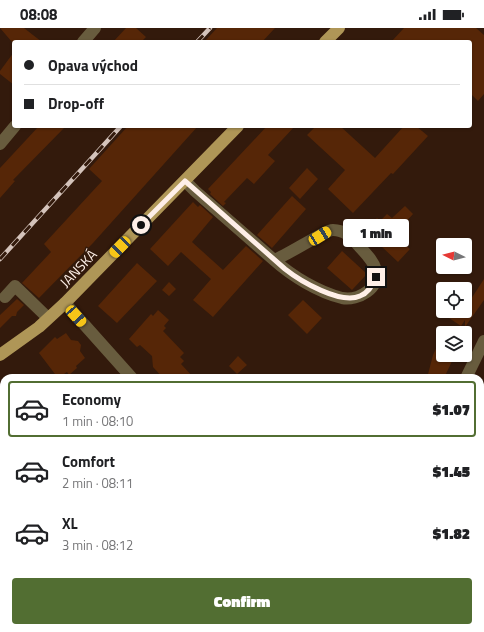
<!DOCTYPE html>
<html lang="en">
<head>
<meta charset="utf-8">
<style>
  body { margin:0; font-family:"Titillium Web",sans-serif; background:#f2f2f2; color:#202124; height:100vh; display:flex; flex-direction:column; font-size:15px; white-space:nowrap }
  * { box-sizing:border-box; margin:0 }
  p { font-size:13px; color:#757577 }
  .icon { flex:none; width:22px; height:22px; fill:none; stroke:currentColor; stroke-width:2; stroke-linecap:round; stroke-linejoin:round }
  .map { position:relative; flex:1; overflow:hidden }
  .details { position:absolute; left:0px; top:346px; width:484px; height:258px; display:flex; flex-direction:column; background:#fff; border-radius:12px 12px 0 0; box-shadow:0 1px 3px #0004 }
  .details>* { flex:none }
  .guide { position:absolute; left:12px; top:12px; width:460px; height:88px; border-radius:4px; box-shadow:0 1px 3px #0004; display:grid; align-content:center; height:88px; padding:0 12px; background:#fff }
  .needle { width:26px; rotate:276deg }
  .buttons { position:absolute; left:436px; top:210px; display:grid; gap:8px }
  .buttons a { display:grid; place-items:center; width:36px; height:36px; border-radius:4px; background:#fff; box-shadow:0 1px 3px #0004; font-size:20px }
  .end { position:absolute; width:18px; height:18px; margin:-9px; border:5px solid #feefe8; background:#111; box-shadow:0 0 0 2px #111 }
  .from { border-radius:50% }
  .bubble { position:absolute; height:28px; border-radius:4px; background:#fff; box-shadow:0 1px 3px #0004; font-size:13px; font-weight:800; line-height:28px; text-align:center }
  .car { position:absolute; width:12px; height:24px; margin:-12px -6px; border-radius:5px; box-shadow:0 0 3px 1px #0007; background:linear-gradient(#f5c518 24%,#345 0 40%,#f5c518 0 76%,#345 0 86%,#f5c518 0) }
  .guide b { display:flex; align-items:center; gap:14px; height:38px; font-size:15px }
  .guide b+b { border-top:1px solid #e0e0e0 }
  .guide i { width:10px; height:10px; background:#202124 }
  ul { padding:7px 0 0; list-style:none }
  li { display:flex; align-items:center; gap:12px; height:56px; margin:0 8px 6px; padding:0 4px; border:2px solid transparent; border-radius:4px }
  li div { flex:1 }
  li b { display:block; font-size:15px }
  li em { font-style:normal; font-weight:800 }
  li.active { border-color:#526e32 }
  li>.icon { width:36px; height:36px; stroke-width:1.5 }
  .primary-button { display:flex; gap:8px; margin-top:auto; padding:8px 12px }
  .primary-button a { flex:1; height:46px; border-radius:4px; background:#526e32; color:#fff; font-size:16px; font-weight:800; line-height:46px; text-align:center }
  .status { display:flex; justify-content:space-between; align-items:center; height:28px; padding:0 20px; background:#fff; direction:ltr }
  .status svg { height:11px; fill:currentColor }
  .map>svg:first-child { display:block }
  .building { fill:#562607 }
  .lines { fill:none; stroke-linecap:round; stroke-linejoin:round }
  .minor { stroke:#685c3e; stroke-width:12 }
  .major { stroke:#af9657; stroke-width:12 }
  .rail-casing { stroke:#d4c3bb; stroke-width:4.5 }
  .rail { stroke:#331a0c; stroke-width:3; stroke-dasharray:9; stroke-linecap:butt }
  .route { stroke:#feefe8; stroke-width:5 }
  .labels { text-anchor:middle; dominant-baseline:central; stroke-width:3; stroke-linejoin:round; paint-order:stroke }
  .street-label { font-size:14px; fill:#feefe8; stroke:#331a0c }
</style>
</head>
<body>
<div class="status"><b>08:08</b><svg viewBox="0 0 49 12"><path d="M0 12V9h3v3zM5 12V6h3v6zM10 12V3h3v9zM15 12V0h3v12zM26 1h20v11H26zM47 4h2v5h-2z"/></svg></div>
<div class="map">
<svg width="484" height="604" viewBox="0 0 484 604">
  <rect width="100%" height="100%" fill="#331a0c"/>
  <path class="building" d="M0,0h24l18,14h-30z
    M126,0h10l10,9 -5,5h-28z
    M217,0h58l-13,14h-58z
    M404,0h72l8,7v59l-6,7 -8,-8v-51h-79z
    M14,24v33l-14,-11v-3z
    M39,98h27l-53,54 2,1 -15,17v-30z
    M128,98h70l-105,117 -54,55 -17,-15 29,-31 -7,-8 58,-63 -13,-12z
    M267,98h28l-27,29 7,6 -21,23 -7,-6 -23,24 2,1 -3,3 -13,-12 1,-2 -3,-3z
    M316,98h24l35,32 29,-32h12l12,10 -35,38 -2,-1 -38,40 -25,-24 17,-19 -38,-35z
    M307,140l11,11 -18,20 -11,-11z
    M292,168l14,13 -34,39 -15,-13z
    M193,174l5,5 2,-2 13,12 -21,25 31,28 23,-24 17,15 -50,56 -20,-17 18,-21 -30,-27 -13,14 -18,-17z
    M405,178l8,8 -19,21 16,14 -12,13 -33,-31 12,-13 3,3 7,-7 5,4z
    M342,223l25,23 -15,16 -25,-22z
    M137,235l20,18 -40,42 -19,-17z
    M484,251v21l-19,27v-7l-4,6 -12,-8 4,-7h12v-16l6,4z
    M169,254l7,7 -7,7 -7,-6z
    M17,271l7,6 -7,7 -1,4h-4l-12,12v-13z
    M303,272l19,18 -15,16 -19,-19z
    M158,282l11,10 -5,6 2,2 -3,3 21,22 -4,4 4,4 -3,3 13,14h-31l-10,-11 -1,-11 -12,-11 -3,2 -8,-8 22,-25 2,2z
    M66,305l5,7 7,1 3,4 -1,6 5,7 -9,8 1,2 -8,7 -2,-3 -9,6 -19,-25 16,-16 2,2z
    M443,306v21h12l-11,23h-17l6,-23z
    M238,328l9,9 -10,9 -8,-8z"/>
  <g class="lines">
    <path class="minor" d="M83,14l12,-14
      M0,116l15,-18
      M185,153l10,10 79,69c18,16 44,32 68,38 16,3 39,-10 34,-28 -3,-10 -11,-17 -18,-25 -6,-7 -13,-15 -25,-15 -8,0 -45,25 -59,30
      M5,269l10,-11 33,32
      M65,275l67,75
      M466,350l18,-37
      M0,473l4,-3
      M480,536l4,1"/>
    <path class="major" d="M325,14l14,-14
      M0,327l39,-28 26,-24 173,-177"/>
    <g class="rail-casing">
      <path id="rail" d="M197,14l13,-14
        M0,231l121,-133"/>
    </g>
    <use href="#rail" class="rail"/>
  </g>
  <g class="lines">
    <path class="route" d="M141,197l44,-44 100,88c15,12 56,36 75,27 8,-3 13,-11 16,-19"/>
  </g>
  <g class="labels">
    <g class="street-label">
      <text transform="translate(78 240) rotate(-46)">JANSKÁ</text>
    </g>
  </g>
</svg>
<div class="buttons">
<a><svg class="needle" viewBox="-14 -14 28 28"><path d="M0-13l5 13h-10z" fill="#e53935"/><path d="M0 13l5-13h-10z" fill="#757577"/></svg></a>
<a><svg class="icon" aria-label="locate" viewBox="0 0 24 24"><circle cx="12" cy="12" r="6"/><path d="M12 2v4M12 18v4M2 12h4M18 12h4"/></svg></a>
<a><svg class="icon" aria-label="layers" viewBox="0 0 24 24"><path d="M12 4l9 5-9 5-9-5zM3 14l9 5 9-5"/></svg></a>
</div>
<i class="end from" style="left:141px;top:197px"></i>
<i class="end" style="left:376px;top:249px"></i>
<div class="bubble" style="left:343px;top:191px;width:66px">1 min</div>
<i class="car" style="left:320px;top:208px;rotate:58deg"></i>
<i class="car" style="left:120px;top:219px;rotate:224deg"></i>
<i class="car" style="left:76px;top:288px;rotate:138deg"></i>
<div class="guide">
<b><i class="from"></i>Opava východ</b>
<b><i></i>Drop-off</b>
</div>
<section class="details">
<ul>
<li class="active"><svg class="icon" aria-label="car" viewBox="0 0 24 24"><path d="M5 17H2v-5l4-1 3-4h7l3 4 3 1v5h-3M9 17h6M6 11h13"/><circle cx="7" cy="17" r="2"/><circle cx="17" cy="17" r="2"/></svg><div><b>Economy</b><p>1 min · 08:10</p></div><em>$1.07</em></li>
<li><svg class="icon" aria-label="car" viewBox="0 0 24 24"><path d="M5 17H2v-5l4-1 3-4h7l3 4 3 1v5h-3M9 17h6M6 11h13"/><circle cx="7" cy="17" r="2"/><circle cx="17" cy="17" r="2"/></svg><div><b>Comfort</b><p>2 min · 08:11</p></div><em>$1.45</em></li>
<li><svg class="icon" aria-label="car" viewBox="0 0 24 24"><path d="M5 17H2v-5l4-1 3-4h7l3 4 3 1v5h-3M9 17h6M6 11h13"/><circle cx="7" cy="17" r="2"/><circle cx="17" cy="17" r="2"/></svg><div><b>XL</b><p>3 min · 08:12</p></div><em>$1.82</em></li>
</ul>
<div class="primary-button"><a>Confirm</a></div>
</section>
</div>
</body>
</html>
